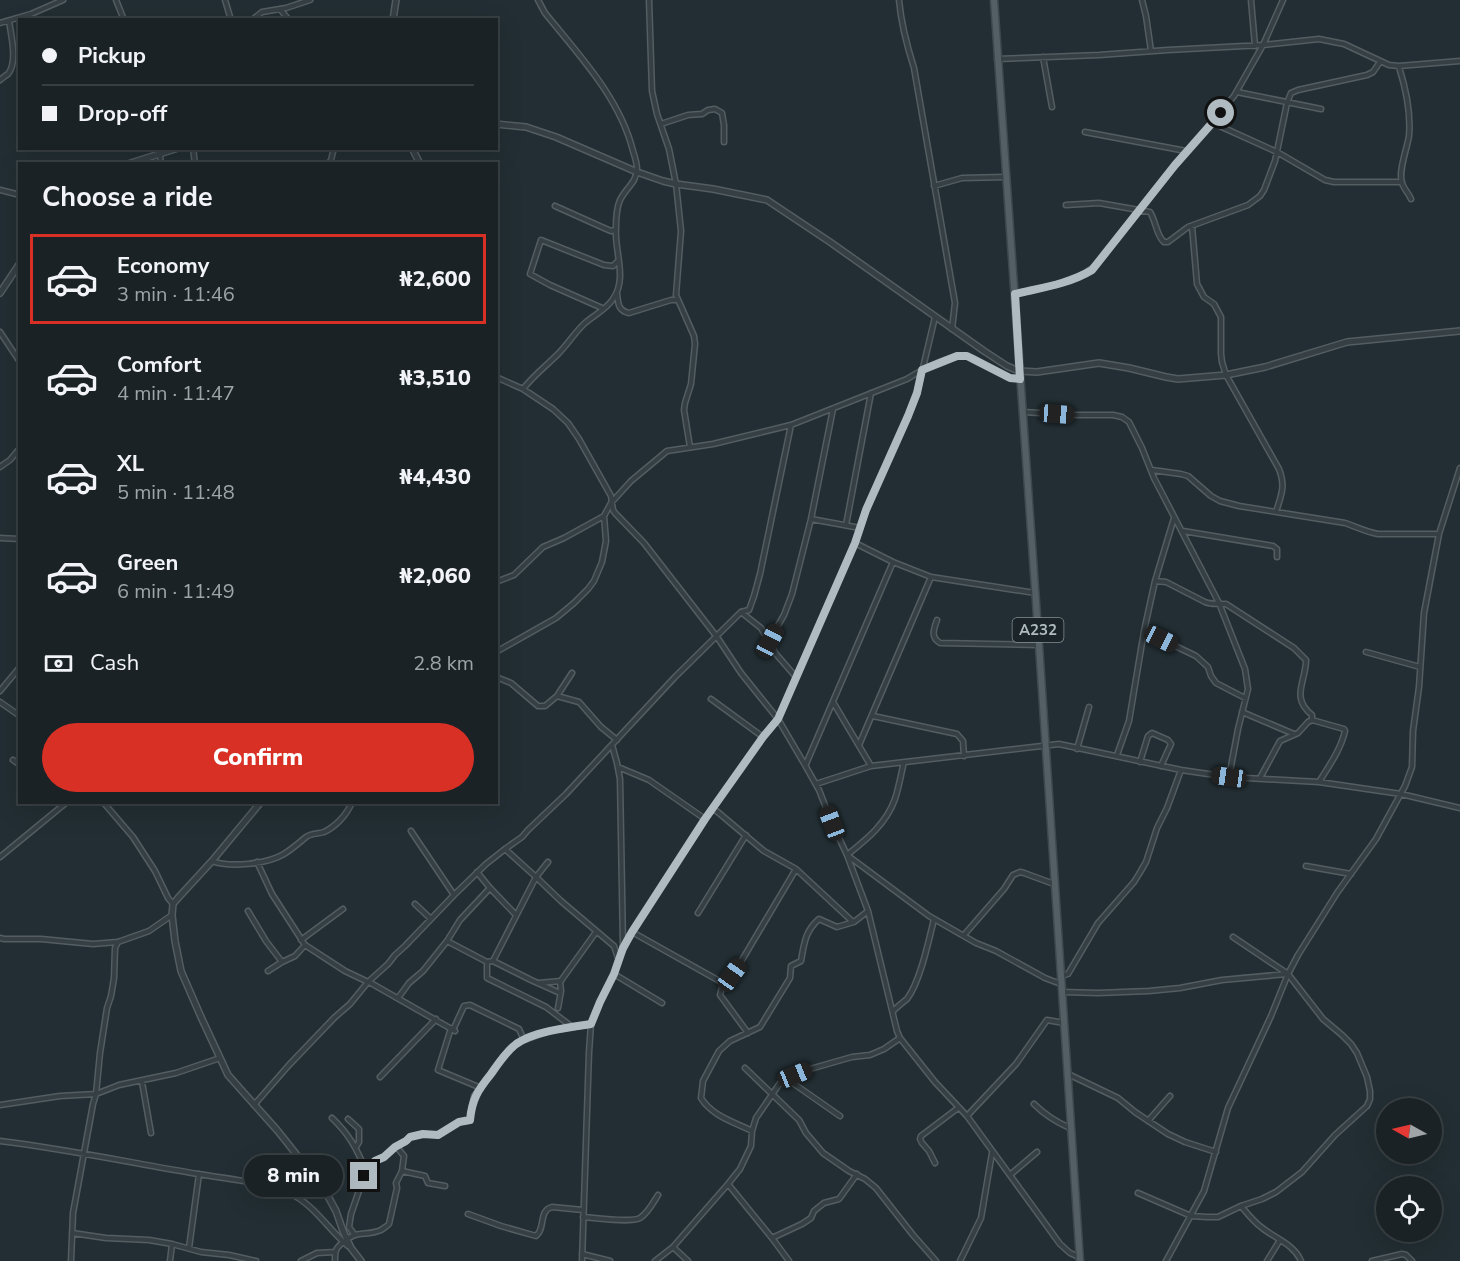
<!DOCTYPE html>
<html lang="en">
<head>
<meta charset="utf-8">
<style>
  body { margin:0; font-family:"Nunito Sans",sans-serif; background:#272f32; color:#f1f3f6; height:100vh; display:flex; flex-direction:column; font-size:22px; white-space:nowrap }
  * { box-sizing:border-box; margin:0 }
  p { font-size:20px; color:#9fa4a7 }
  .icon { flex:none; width:33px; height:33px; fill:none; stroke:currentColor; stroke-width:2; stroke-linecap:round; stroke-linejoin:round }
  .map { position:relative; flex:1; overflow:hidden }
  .panel { position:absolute; left:18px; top:162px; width:480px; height:642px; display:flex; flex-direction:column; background:#1a2226; border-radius:0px; box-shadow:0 6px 24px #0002,0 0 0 2px #383f43 }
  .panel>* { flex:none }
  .banner { position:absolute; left:18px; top:18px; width:480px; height:132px; border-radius:0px; box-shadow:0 6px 24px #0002,0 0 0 2px #383f43; display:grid; align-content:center; height:132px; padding:0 24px; background:#1a2226 }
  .needle { width:39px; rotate:278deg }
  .tools { position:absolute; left:1376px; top:1098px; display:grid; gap:12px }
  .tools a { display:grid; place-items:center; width:66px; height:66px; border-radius:50%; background:#1a2226; box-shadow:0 6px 24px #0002,0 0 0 2px #383f43; font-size:30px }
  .end { position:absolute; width:27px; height:27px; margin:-14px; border:8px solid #afbbc1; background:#111; box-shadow:0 0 0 3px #111 }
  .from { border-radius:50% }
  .bubble { position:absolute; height:42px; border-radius:21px; background:#1a2226; box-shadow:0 6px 24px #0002,0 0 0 2px #383f43; font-size:20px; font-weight:800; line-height:42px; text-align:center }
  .car { position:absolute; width:18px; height:36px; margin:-18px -9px; border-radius:8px; box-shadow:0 0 4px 2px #0007; background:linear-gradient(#222 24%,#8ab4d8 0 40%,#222 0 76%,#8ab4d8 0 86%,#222 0) }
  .banner b { display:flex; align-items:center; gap:21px; height:57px; font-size:22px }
  .banner b+b { border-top:2px solid #383f43 }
  .banner i { width:15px; height:15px; background:#f1f3f6 }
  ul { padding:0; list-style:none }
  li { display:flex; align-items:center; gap:18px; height:90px; margin:0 12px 9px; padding:0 12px; border:3px solid transparent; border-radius:0px }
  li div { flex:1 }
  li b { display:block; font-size:22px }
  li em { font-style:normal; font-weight:800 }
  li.selected { border-color:#d93025 }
  li>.icon { width:54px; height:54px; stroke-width:1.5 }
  h2 { padding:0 24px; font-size:27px; line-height:72px }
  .pay { display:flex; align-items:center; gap:15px; height:66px; padding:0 24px; font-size:22px }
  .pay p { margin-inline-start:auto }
  .cta { display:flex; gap:12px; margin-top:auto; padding:12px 24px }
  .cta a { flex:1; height:69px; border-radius:36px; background:#d93025; color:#fff; font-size:24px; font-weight:800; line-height:69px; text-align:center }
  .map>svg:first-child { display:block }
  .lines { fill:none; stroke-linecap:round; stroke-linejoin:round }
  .minor-casing { stroke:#535d62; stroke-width:7 }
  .tertiary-casing { stroke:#535d62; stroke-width:8 }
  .primary-casing { stroke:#3f484e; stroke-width:9 }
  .minor { stroke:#353f44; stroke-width:4 }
  .tertiary { stroke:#353f44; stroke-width:5 }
  .primary { stroke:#535f64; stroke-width:6 }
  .route { stroke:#afbbc1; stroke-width:8 }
  .labels { text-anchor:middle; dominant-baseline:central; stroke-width:4.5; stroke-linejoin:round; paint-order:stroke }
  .shield { fill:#1b2429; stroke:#838e93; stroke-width:1.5 }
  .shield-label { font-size:15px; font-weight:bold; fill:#afbbc1 }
</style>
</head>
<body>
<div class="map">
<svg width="1460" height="1261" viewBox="0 0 1460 1261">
  <rect width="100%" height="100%" fill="#222e33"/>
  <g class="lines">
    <g class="minor-casing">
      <path id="minor" d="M116,0l8,20
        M225,0l6,20
        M649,0l3,91 5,23 12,35 7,35 5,47 -5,64 18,41 1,8 -4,40 -6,19 -1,7 6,37
        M899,0c2,23 8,46 15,68l41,235 -3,26
        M1142,0l4,16 5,35
        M1251,0l4,46
        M280,9l9,11
        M252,20l10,-8 24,-4 24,-8
        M0,23l31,-9 32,-14
        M1043,57l9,50
        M997,59l102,-4 69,-5 95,-5 56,-6 25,5 45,21 10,1 61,-5
        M1399,67c7,22 12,46 10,69 -2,13 -11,35 -7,47 2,6 7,11 9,16
        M0,80c2,-2 5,-4 8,-6 10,-12 3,-39 1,-53
        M1237,92l84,17
        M1213,123l64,29 48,28 9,2h68
        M661,124l27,-9 14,-1 6,-4 7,-1 7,4 2,12v17
        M1085,132l101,19
        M159,148l2,16
        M193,148l2,16
        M328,164l3,-4 3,-12
        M934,186l28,-8 44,-1
        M0,190l20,5
        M1066,205l33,-2 51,9c6,9 6,23 14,30h4l20,-15 60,-22 12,-9 4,-6 11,-29 12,-58 4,-10 7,-3 69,-15 6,-3 7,-10
        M555,206l49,22 7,3 4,-1
        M1192,226l5,58 7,13 10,7 7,13v37l1,8 4,13 53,94c7,18 2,26 -3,43
        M617,293c1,10 1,18 12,20l42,-13h6
        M1015,294c28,-7 63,-10 83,-31l70,-89 66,-78 29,-51 20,-45
        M602,308l-52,-23 -20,-11 11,-34 63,25 9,1 5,-5
        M0,332l20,30
        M496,377l27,12 30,20 15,14 11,16 32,57 2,14 2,3 29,30 73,94 24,36 37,46 27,46 14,25 13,33 15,32 21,56 29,120 3,7 35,44 32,34 93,128 10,9 9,4
        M523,389c10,-13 23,-23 35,-35 10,-10 17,-22 27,-31 9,-8 22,-14 28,-24 15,-21 1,-48 3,-71 0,-9 0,-19 4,-28 5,-11 17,-18 17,-31 0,-6 -2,-12 -4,-18 -13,-53 -54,-96 -88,-138l-7,-13
        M1023,412l52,3h38l9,2 7,5 13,26 12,30 65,125 26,66 3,20 -10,40 -9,48
        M0,467l10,-7 10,-12
        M1152,470l29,4 7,2 23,20 9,5 19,5 106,17c12,4 21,9 33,11h61
        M811,519l49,9
        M846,525l25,-132
        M1183,531l90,15 4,3v8
        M0,538l20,1
        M855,543l38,19 38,15 104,16
        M1155,581l11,1 39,20c7,3 13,1 21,2l68,44 12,12c0,22 -16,37 6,55v5
        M496,582l18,-7 29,-28 21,-9 40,-22
        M741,612l20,16 15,26 20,23
        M937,620c-3,9 -7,17 3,23l99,2
        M1144,631l52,25 12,11 3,9 5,7 29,15
        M769,641l15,-26 8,-21 19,-75 22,-110
        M496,652l60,-34 18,-15 14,-14 6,-8 8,-19 4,-21 -2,-25 7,-13 20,-22 36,-30 46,-7 78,-19 116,-46c16,-10 48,-28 66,-21l37,20 10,1
        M1366,652l54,15
        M496,677l15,6 27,23h7l12,-10 22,6 22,25 16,13
        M0,691l20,-24
        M557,696l15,-23
        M711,699l52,38
        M0,702l20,14
        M833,702l38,64
        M1242,712l52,22
        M873,716l84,18 6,7 1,15
        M1312,720l32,9 1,2c-4,18 -16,35 -26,51
        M612,745l5,18 3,16 3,168
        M859,745l72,-168
        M1077,749l12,-42
        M1117,755l12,-34 15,-90 11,-50 19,-63
        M13,760l7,5
        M904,762c-3,12 -5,25 -9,37 -9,25 -28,40 -48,56l82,61 47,27 20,8 49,27 16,6
        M1140,762l8,-26 4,-3 16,7 3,4 -10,22
        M806,764l87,-202
        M618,767l31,13 56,39
        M1260,778l20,-37 18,-8 10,-11 4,-2
        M816,784l55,-18 188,-22 122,26 48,7 90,5 82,12 59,14
        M103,802l30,35 22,34 13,27 5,6
        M713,808l51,43 32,18 57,53
        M411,831l43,64
        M505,849l31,28 12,-15
        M0,857l67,-55
        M212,861c18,7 55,3 72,-7 8,-5 15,-11 22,-17 5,-4 12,-3 18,-5 11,-5 23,-17 28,-30
        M257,862l15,32 33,51 40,26 23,11
        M1306,866l45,8
        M477,872l13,16 26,27
        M415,904l16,15
        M248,911l18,30 16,21
        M698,913l48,-78
        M632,932l91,51 9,-8 10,-15 54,-91
        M964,935l40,-46 9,-14 7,-3 4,1 30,11
        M0,938l4,1h37l52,5 25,-2 31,-11 23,-16
        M301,940l42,-31
        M447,941l40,21
        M493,961l43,-84 25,24 53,45 4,12
        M268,971l14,-9 13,-6 10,-11
        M614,974l48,29
        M1061,976l7,-2 30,-51 36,-41 5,-8 7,-12 11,-34 10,-20 14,-38
        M369,982l86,49
        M539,983l22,-2
        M723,983l-3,12 28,38
        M1062,992l36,1 51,-2 31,-3 42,-8 65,-6
        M560,993l-29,-13 -38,-19 -6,1v16l59,29 25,19
        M398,998l11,-15 14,-12 24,-30 13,-21 30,-32
        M558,1008l3,-17 -1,-9 36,-50
        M893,1011c4,-4 9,-8 14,-12 13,-17 22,-59 27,-80
        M451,1028l-13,42 43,18
        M453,1030l11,-24 6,-1 49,24 5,11
        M745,1068l54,52 7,13 17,20 26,18 16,8 11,9 37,47 23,26
        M1068,1074l50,24 17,14 33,22 17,8 31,10
        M380,1077l56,-58
        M787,1079l53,37
        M142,1082l9,51
        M1034,1104c11,11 22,18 36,24
        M0,1105l60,-9 36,-2 4,-41 7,-45 4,-12 3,-18 1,-30 3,-6
        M254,1105l35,-40 45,-47 16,-14 18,-22 20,-18 7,-9 10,-9 49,-51 32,-31 19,-15 17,-12 6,-7 38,-36 109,-117 66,-65 8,-2 5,-14 6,-22 31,-149
        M967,1116l49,-52 31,-44 17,3
        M332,1118c17,16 25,31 34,53
        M348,1119l11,10v13l-3,5
        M1148,1121l22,-25
        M752,1131c-18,-9 -40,-15 -51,-33l2,-17 16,-30 11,-10 30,-14 30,-49 1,-12 10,-5c3,-17 4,-30 18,-42l18,8 17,-5 14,-11
        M0,1141c66,8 132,22 198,33 29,5 71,8 97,22 21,12 35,35 53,50
        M935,1163l-6,-12 -7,-8 -2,-4 1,-3 37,-28
        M402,1171l23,5 3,7 17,3
        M1010,1175l27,-23
        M728,1184l44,54 17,23
        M1138,1193l53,23 16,1h11l23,-11 21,-7 14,-7 26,-20 33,-37 32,-29 3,-7v-8l-3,-14 -10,-24 -6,-9 -9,-9 -19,-16 -35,-45 -55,-37
        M1241,1206c6,7 12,15 20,21 13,11 33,17 40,34
        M468,1214l33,12 35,10c10,-8 2,-25 16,-29l31,3
        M583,1217c12,1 48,6 57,1 8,-5 13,-15 18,-23
        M72,1233l34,5 43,2 23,4 29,8 28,3 27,6
        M354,1234l-5,-7 2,-13 13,-38 3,-6 8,-9 9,-4 11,-10 11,-6 4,-4 13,-3 15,1 21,-13 11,-2 4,-24 29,-39 9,-10 7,-5 30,-11 42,-7
        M772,1238l30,-14 9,-6 3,-7 10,-8 15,-4 18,-25
        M673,1247l15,14
        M189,1248l10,-74
        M582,1254l28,7
        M71,1261l2,-48 20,-109 3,-10 23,-9 57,-12 44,-15
        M170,1261l2,-17
        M301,1261l16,-8 18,-1
        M335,1261c0,-8 0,-12 6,-17 15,-15 24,-7 40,-14 1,-1 8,-5 8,-6l8,-36 -1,-5 6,-12 2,-15 -8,-10
        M582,1261l7,-209 2,-28 3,-8 6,-15 14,-27 5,-16 11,-22 75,-117 58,-82 15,-18 77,-176 11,-33 42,-94 9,-23 18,-76
        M655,1261l18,-14 55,-63 12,-15 11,-23 1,-15 4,-13 24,-35 15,-8 15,-6 42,-12 18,-2 14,-6 16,-11
        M960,1261l21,-43 11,-65
        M1166,1261l38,-70 24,-83 43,-92 17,-42 10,-19 39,-62 39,-54 29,-53 7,-19 1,-36 6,-44 5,-74 15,-79 21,-66
        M1267,1261l13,-21
        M1372,1261l30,-7 4,1 6,6"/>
    </g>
    <g class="tertiary-casing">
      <path id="tertiary" d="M393,20l3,-20
        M496,124l30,3 30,10 81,35 26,9 13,3 37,5 54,11 63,42 154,109 23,15 12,5 18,1 62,-9 30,5 37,9 12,2 48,-4 39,-8 82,-25 113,-11
        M412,148l8,16
        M128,164l50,-16
        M0,293l20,-30
        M261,802l-49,59 -34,37 -5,6 -1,11 3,26 6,30 20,46 27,58 49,55 47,59 12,22 7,20 8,17 10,13"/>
    </g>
    <g class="primary-casing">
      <path id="primary" d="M994,0l45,645 41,616"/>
    </g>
    <use href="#minor" class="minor"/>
    <use href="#tertiary" class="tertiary"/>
    <use href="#primary" class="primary"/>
  </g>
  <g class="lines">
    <path class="route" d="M364,1176l3,-6 8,-9 9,-4 11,-10 11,-6 4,-4 13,-3 15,1 21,-13 11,-2c2,-21 8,-30 21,-46 7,-10 14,-21 24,-29 16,-13 55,-18 76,-21l9,-22 14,-28 9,-26 9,-16 73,-113 58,-82 15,-18 77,-176 11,-33 42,-94 9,-23 5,-23 35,-14h10l43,22 10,1 -5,-85c25,-6 54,-10 77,-24l83,-105 46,-52"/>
  </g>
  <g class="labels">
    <rect class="shield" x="1012.5" y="618" width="51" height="24" rx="4.5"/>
    <g class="shield-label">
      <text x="1038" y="630">A232</text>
    </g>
  </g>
</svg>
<div class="tools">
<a><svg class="needle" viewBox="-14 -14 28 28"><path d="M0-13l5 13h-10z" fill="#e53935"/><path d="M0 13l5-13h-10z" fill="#9fa4a7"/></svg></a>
<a><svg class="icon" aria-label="locate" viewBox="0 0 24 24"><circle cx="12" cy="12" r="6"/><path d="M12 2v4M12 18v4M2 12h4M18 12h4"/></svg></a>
</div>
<i class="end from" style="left:1221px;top:113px"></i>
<i class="end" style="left:364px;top:1176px"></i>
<div class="bubble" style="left:244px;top:1155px;width:99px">8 min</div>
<i class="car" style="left:1057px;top:414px;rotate:94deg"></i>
<i class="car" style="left:1161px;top:639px;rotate:116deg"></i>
<i class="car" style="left:770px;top:641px;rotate:28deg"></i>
<i class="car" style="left:1229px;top:777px;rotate:278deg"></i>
<i class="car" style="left:832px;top:823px;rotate:339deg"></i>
<i class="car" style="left:732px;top:975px;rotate:35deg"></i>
<i class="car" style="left:795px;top:1075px;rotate:68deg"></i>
<div class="banner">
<b><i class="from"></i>Pickup</b>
<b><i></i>Drop-off</b>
</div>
<section class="panel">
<h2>Choose a ride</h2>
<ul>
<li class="selected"><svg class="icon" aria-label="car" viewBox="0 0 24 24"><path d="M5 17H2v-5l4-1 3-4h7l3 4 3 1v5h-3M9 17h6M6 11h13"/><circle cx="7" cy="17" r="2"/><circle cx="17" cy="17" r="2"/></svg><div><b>Economy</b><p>3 min · 11:46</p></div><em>₦2,600</em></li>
<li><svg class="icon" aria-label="car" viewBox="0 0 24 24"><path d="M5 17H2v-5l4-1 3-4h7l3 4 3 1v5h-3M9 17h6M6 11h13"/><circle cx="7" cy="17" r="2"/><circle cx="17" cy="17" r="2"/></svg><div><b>Comfort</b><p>4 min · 11:47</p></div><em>₦3,510</em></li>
<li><svg class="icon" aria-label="car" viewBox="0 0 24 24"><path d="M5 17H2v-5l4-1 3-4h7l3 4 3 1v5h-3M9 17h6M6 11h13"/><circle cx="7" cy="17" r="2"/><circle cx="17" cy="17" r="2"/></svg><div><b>XL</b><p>5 min · 11:48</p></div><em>₦4,430</em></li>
<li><svg class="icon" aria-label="car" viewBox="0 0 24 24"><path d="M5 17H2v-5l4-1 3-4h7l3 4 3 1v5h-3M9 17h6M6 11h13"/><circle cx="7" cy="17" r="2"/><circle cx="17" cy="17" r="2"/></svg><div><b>Green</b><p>6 min · 11:49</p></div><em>₦2,060</em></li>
</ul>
<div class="pay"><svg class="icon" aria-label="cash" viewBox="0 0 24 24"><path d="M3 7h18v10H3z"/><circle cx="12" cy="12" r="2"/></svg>Cash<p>2.8 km</p></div>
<div class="cta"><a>Confirm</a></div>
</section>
</div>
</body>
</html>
